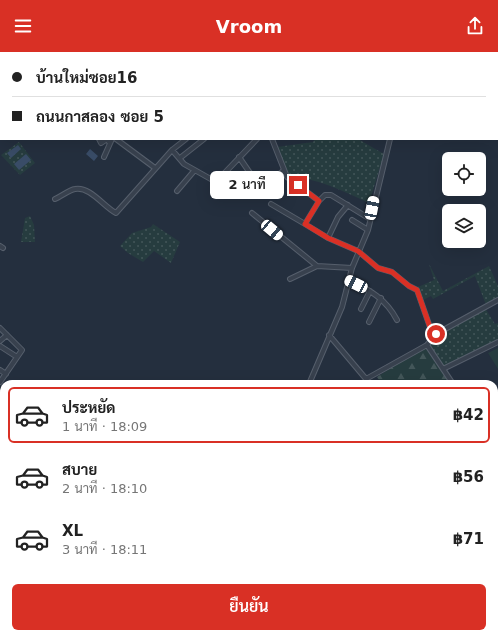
<!DOCTYPE html>
<html lang="th">
<head>
<meta charset="utf-8">
<style>
  body { margin:0; font-family:"DejaVu Sans",Sarabun,sans-serif; background:#f6f6f6; color:#222; height:100vh; display:flex; flex-direction:column; font-size:15px; white-space:nowrap }
  * { box-sizing:border-box; margin:0 }
  p { font-size:13px; color:#767676 }
  .icon { flex:none; width:22px; height:22px; fill:none; stroke:currentColor; stroke-width:2; stroke-linecap:round; stroke-linejoin:round }
  .map { position:relative; flex:1; overflow:hidden }
  .side { position:absolute; left:0px; top:328px; width:498px; height:258px; display:flex; flex-direction:column; background:#fff; border-radius:12px 12px 0 0; box-shadow:0 4px 16px #0002 }
  .side>* { flex:none }
  .banner { position:absolute; left:0px; top:0px; width:498px; height:88px; box-shadow:0 4px 16px #0002; display:grid; align-content:center; height:88px; padding:0 12px; background:#fff }
  .controls { position:absolute; left:442px; top:100px; display:grid; gap:8px }
  .controls a { display:grid; place-items:center; width:44px; height:44px; border-radius:6px; background:#fff; box-shadow:0 4px 16px #0002; font-size:20px }
  .end { position:absolute; width:18px; height:18px; margin:-9px; border:5px solid #d93025; background:#fff; box-shadow:0 0 0 2px #fff }
  .from { border-radius:50% }
  .bubble { position:absolute; height:28px; border-radius:6px; background:#fff; box-shadow:0 4px 16px #0002; font-size:13px; font-weight:600; line-height:28px; text-align:center }
  .car { position:absolute; width:12px; height:24px; margin:-12px -6px; border-radius:5px; box-shadow:0 0 3px 1px #0007; background:linear-gradient(#fff 24%,#345 0 40%,#fff 0 76%,#345 0 86%,#fff 0) }
  .banner b { display:flex; align-items:center; gap:14px; height:38px; font-size:15px }
  .banner b+b { border-top:1px solid #e0e0e0 }
  .banner i { width:10px; height:10px; background:#222 }
  ul { padding:7px 0 0; list-style:none }
  li { display:flex; align-items:center; gap:12px; height:56px; margin:0 8px 6px; padding:0 4px; border:2px solid transparent; border-radius:6px }
  li div { flex:1 }
  li b { display:block; font-size:15px }
  li em { font-style:normal; font-weight:600 }
  li.selected { border-color:#d93025 }
  li>.icon { width:36px; height:36px; stroke-width:1.5 }
  .primary-button { display:flex; gap:8px; margin-top:auto; padding:8px 12px }
  .primary-button a { flex:1; height:46px; border-radius:6px; background:#d93025; color:#fff; font-size:16px; font-weight:600; line-height:46px; text-align:center }
  header { display:flex; justify-content:space-between; align-items:center; height:52px; padding:0 12px; background:#d93025; color:#fff; font-size:18px; font-weight:600 }
  .map>svg:first-child { display:block }
  .grass { fill:url(#grass-dots) }
  .forest { fill:url(#forest-firs) }
  .green { fill:#263c3f }
  .water { fill:#394c67 }
  .lines { fill:none; stroke-linecap:round; stroke-linejoin:round }
  .minor-casing { stroke:#565f6c; stroke-width:6 }
  .major-casing { stroke:#414a57; stroke-width:7 }
  .minor { stroke:#38414e; stroke-width:4 }
  .major { stroke:#56606e; stroke-width:5 }
  .route { stroke:#d93025; stroke-width:5 }
</style>
</head>
<body>
<header><svg class="icon" aria-label="menu" viewBox="0 0 24 24"><path d="M4 6h16M4 12h16M4 18h16"/></svg>Vroom<svg class="icon" aria-label="share" viewBox="0 0 24 24"><path d="M12 15V3M7 8l5-5 5 5M5 13v7h14v-7"/></svg></header>
<div class="map">
<svg width="498" height="586" viewBox="0 0 498 586">
  <defs>
    <pattern id="grass-dots" width="8" height="8" patternUnits="userSpaceOnUse"><rect width="8" height="8" fill="#263c3f"/><path d="M2 2h.1M6 6h.1" fill="none" stroke="#435659" stroke-width="1.8" stroke-linecap="round"/></pattern>
    <pattern id="forest-firs" width="22" height="20" patternUnits="userSpaceOnUse"><rect width="22" height="20" fill="#263c3f"/><path d="M5 1l3.5 6h-7zM16 11l3.5 6h-7z" fill="#435659"/></pattern>
  </defs>
  <rect width="100%" height="100%" fill="#242f3e"/>
  <path class="grass" d="M315,87h43l26,15 -15,49c-26,-12 -52,-25 -81,-27l-11,-29 36,-5z
    M19,90l16,21 -15,12 -19,-20z
    M30,164l4,9 1,17h-14l4,-24z
    M153,172l27,18 -9,21 -17,-12 -11,11 -15,-9 -8,-7 12,-13 19,-6z
    M429,212l14,27 46,-25 9,20v12l-12,7 -11,-29 -42,23 -2,-3 -8,4 -5,-13 16,-7z
    M485,256l10,16 3,-1v19l-55,27 -16,-24 9,-11z
    M0,360l4,9v58l-4,-2z
    M387,582h20l3,4h-19z"/>
  <path class="forest" d="M427,293l27,39h-72l-5,-7z
    M0,578h4v4h68l13,4h-85z
    M271,582h55l-3,4h-48z"/>
  <path class="green" d="M498,296v21l-10,-16z"/>
  <path class="water" d="M18,93l3,4 -10,9 -4,-5z
    M90,97l8,7 -4,5 -8,-7z
    M26,102l5,6 -12,10 -5,-6z"/>
  <g class="lines">
    <g class="minor-casing">
      <path id="minor" d="M18,0l1,1
        M48,0l1,1
        M106,0v1
        M79,1l1,-1
        M0,16l1,2
        M0,23l1,-1
        M498,23v1
        M99,87l2,4 6,-4 2,3
        M116,87l39,29
        M272,87l15,38 32,24 -14,23 23,14 30,13 20,17 14,4 17,14 8,4 14,40 5,4 62,-34
        M172,98l14,-11
        M104,105l8,-18
        M239,105l20,29
        M180,106l24,-19
        M177,139l17,-20
        M257,142l27,-24
        M55,147c7,-3 14,-9 20,-10 15,-3 29,18 41,24l56,-63 12,14 32,18 41,-43
        M319,149l6,-6h6l39,24
        M271,152l34,20
        M252,161l65,53 35,2
        M352,168l16,10
        M328,186l10,-21 10,-12
        M0,194l3,2
        M290,227l27,-13
        M349,228c21,10 37,19 48,40
        M361,257l9,-18
        M369,270l12,-24
        M0,276l22,22 -22,32
        M329,283l37,44 61,-34 9,-11
        M0,289l7,-6
        M427,293l26,39
        M0,294l17,11
        M443,317l55,-27
        M0,318l6,4
        M309,332l33,-77 10,-39 16,-38 22,-91
        M494,382l4,5
        M0,427l4,2
        M0,448l4,-3
        M494,469l4,-3
        M172,582l9,4
        M441,582l1,4
        M325,586l2,-4
        M424,586l3,-4"/>
    </g>
    <g class="major-casing">
      <path id="major" d="M470,0v1
        M497,69l1,2"/>
    </g>
    <use href="#minor" class="minor"/>
    <use href="#major" class="major"/>
  </g>
  <g class="lines">
    <path class="route" d="M298,133l21,16 -14,23 23,14 30,13 20,17 14,4 17,14 8,4 14,40 5,4"/>
  </g>
</svg>
<div class="controls">
<a><svg class="icon" aria-label="locate" viewBox="0 0 24 24"><circle cx="12" cy="12" r="6"/><path d="M12 2v4M12 18v4M2 12h4M18 12h4"/></svg></a>
<a><svg class="icon" aria-label="layers" viewBox="0 0 24 24"><path d="M12 4l9 5-9 5-9-5zM3 14l9 5 9-5"/></svg></a>
</div>
<i class="end from" style="left:436px;top:282px"></i>
<i class="end" style="left:298px;top:133px"></i>
<div class="bubble" style="left:210px;top:119px;width:74px">2 นาที</div>
<i class="car" style="left:372px;top:156px;rotate:11deg"></i>
<i class="car" style="left:272px;top:178px;rotate:130deg"></i>
<i class="car" style="left:356px;top:232px;rotate:296deg"></i>
<div class="banner">
<b><i class="from"></i>บ้านใหม่ซอย16</b>
<b><i></i>ถนนกาสลอง ซอย 5</b>
</div>
<section class="side">
<ul>
<li class="selected"><svg class="icon" aria-label="car" viewBox="0 0 24 24"><path d="M5 17H2v-5l4-1 3-4h7l3 4 3 1v5h-3M9 17h6M6 11h13"/><circle cx="7" cy="17" r="2"/><circle cx="17" cy="17" r="2"/></svg><div><b>ประหยัด</b><p>1 นาที · 18:09</p></div><em>฿42</em></li>
<li><svg class="icon" aria-label="car" viewBox="0 0 24 24"><path d="M5 17H2v-5l4-1 3-4h7l3 4 3 1v5h-3M9 17h6M6 11h13"/><circle cx="7" cy="17" r="2"/><circle cx="17" cy="17" r="2"/></svg><div><b>สบาย</b><p>2 นาที · 18:10</p></div><em>฿56</em></li>
<li><svg class="icon" aria-label="car" viewBox="0 0 24 24"><path d="M5 17H2v-5l4-1 3-4h7l3 4 3 1v5h-3M9 17h6M6 11h13"/><circle cx="7" cy="17" r="2"/><circle cx="17" cy="17" r="2"/></svg><div><b>XL</b><p>3 นาที · 18:11</p></div><em>฿71</em></li>
</ul>
<div class="primary-button"><a>ยืนยัน</a></div>
</section>
</div>
</body>
</html>
